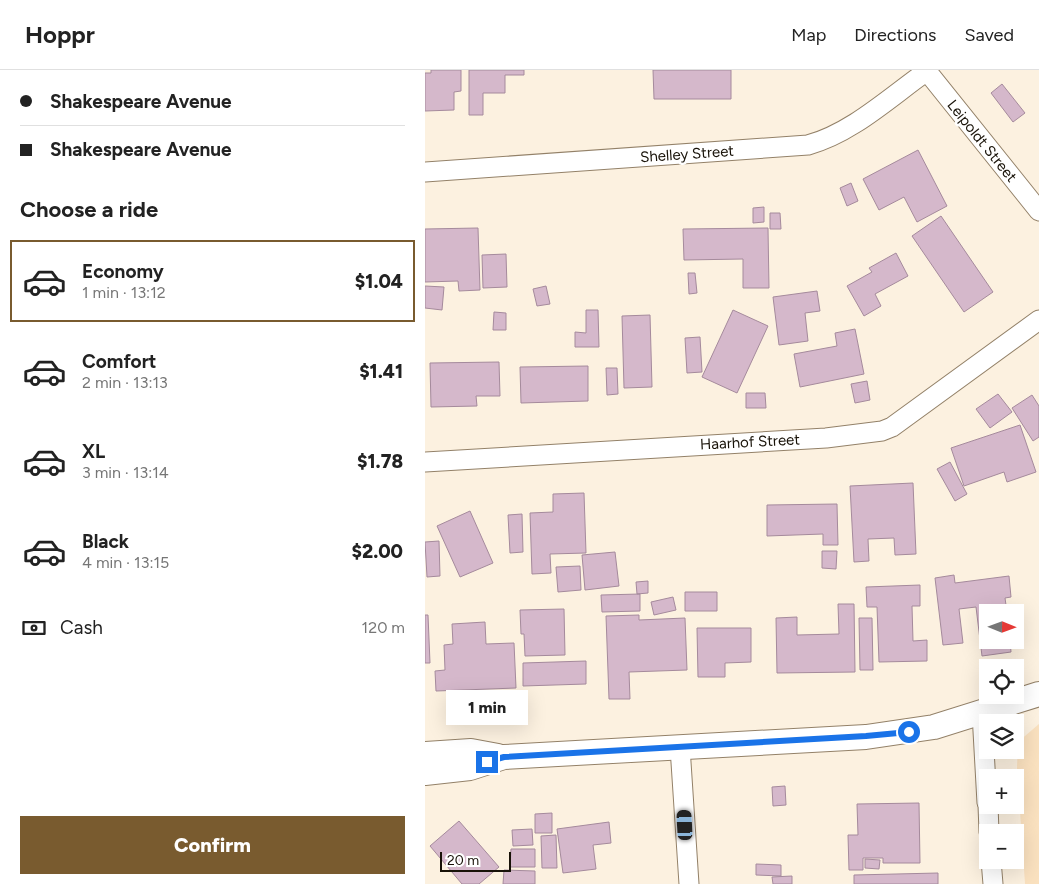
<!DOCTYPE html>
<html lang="en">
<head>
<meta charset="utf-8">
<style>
  body { margin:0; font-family:Figtree,sans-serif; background:#f2f2f2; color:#222; height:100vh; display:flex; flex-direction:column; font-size:19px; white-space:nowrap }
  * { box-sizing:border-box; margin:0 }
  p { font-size:16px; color:#767676 }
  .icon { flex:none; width:28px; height:28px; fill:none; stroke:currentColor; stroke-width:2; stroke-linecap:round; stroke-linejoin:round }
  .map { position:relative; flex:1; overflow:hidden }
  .details { display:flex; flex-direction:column; background:#fff; width:425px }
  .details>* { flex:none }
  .banner { display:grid; align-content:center; height:110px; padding:0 20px; background:#fff }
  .needle { width:32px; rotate:91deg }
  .tools { position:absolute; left:554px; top:534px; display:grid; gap:10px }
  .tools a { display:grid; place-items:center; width:45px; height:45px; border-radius:0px; background:#fff; box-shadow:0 5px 20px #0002; font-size:25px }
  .scale { position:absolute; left:15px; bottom:12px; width:71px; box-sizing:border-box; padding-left:5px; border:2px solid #181208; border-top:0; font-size:14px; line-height:18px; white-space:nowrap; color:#181208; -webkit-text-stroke:4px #fff; paint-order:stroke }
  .end { position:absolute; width:22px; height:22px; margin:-11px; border:6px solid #1a73e8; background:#fff; box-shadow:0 0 0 2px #fff }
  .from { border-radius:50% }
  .bubble { position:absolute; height:35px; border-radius:0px; background:#fff; box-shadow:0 5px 20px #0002; font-size:16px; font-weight:800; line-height:35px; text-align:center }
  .car { position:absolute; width:15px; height:30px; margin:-15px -8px; border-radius:6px; box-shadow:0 0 4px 1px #0007; background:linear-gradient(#222 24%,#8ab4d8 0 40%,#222 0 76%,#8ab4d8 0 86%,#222 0) }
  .banner b { display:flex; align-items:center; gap:18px; height:48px; font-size:19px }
  .banner b+b { border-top:1px solid #e0e0e0 }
  .banner i { width:12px; height:12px; background:#222 }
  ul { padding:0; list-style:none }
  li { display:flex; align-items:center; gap:15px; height:82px; margin:0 10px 8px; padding:0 10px; border:2px solid transparent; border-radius:0px }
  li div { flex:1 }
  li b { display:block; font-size:19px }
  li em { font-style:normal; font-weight:800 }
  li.on { border-color:#795b2f }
  li>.icon { width:45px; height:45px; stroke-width:1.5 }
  h2 { padding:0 20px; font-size:22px; line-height:60px }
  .pay { display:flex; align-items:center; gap:12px; height:55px; padding:0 20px; font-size:19px }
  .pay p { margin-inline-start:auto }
  .button { display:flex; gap:10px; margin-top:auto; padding:10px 20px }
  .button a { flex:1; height:58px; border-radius:0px; background:#795b2f; color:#fff; font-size:20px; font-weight:800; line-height:58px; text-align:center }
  header { display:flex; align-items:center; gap:30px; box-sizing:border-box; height:70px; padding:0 25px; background:#fff; border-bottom:1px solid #e0e0e0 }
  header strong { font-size:24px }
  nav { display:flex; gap:28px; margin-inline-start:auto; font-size:18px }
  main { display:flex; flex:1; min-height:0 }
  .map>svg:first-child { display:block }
  .built { fill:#fae1bf }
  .building { fill:#d5b8cb; stroke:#a58a9c }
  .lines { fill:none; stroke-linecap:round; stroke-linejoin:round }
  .minor-casing { stroke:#938168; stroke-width:21 }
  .tertiary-casing { stroke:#938168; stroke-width:26 }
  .minor { stroke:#fff; stroke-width:19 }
  .tertiary { stroke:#fff; stroke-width:24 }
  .route { stroke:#1a73e8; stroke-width:6 }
  .labels { text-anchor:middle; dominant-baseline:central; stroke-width:5; stroke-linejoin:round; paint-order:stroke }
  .street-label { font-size:15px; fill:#181208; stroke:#fff }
</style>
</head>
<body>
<header>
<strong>Hoppr</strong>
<nav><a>Map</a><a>Directions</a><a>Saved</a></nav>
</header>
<main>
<section class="details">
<div class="banner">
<b><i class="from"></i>Shakespeare Avenue</b>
<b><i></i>Shakespeare Avenue</b>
</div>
<h2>Choose a ride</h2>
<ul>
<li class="on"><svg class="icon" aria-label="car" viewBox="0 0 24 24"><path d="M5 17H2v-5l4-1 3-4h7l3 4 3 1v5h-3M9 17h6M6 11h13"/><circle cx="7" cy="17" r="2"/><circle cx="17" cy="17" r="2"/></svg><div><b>Economy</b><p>1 min · 13:12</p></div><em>$1.04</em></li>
<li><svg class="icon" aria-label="car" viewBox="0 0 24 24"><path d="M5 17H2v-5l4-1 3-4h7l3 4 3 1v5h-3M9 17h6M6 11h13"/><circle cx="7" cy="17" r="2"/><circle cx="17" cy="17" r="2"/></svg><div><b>Comfort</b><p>2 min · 13:13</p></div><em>$1.41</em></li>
<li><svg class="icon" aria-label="car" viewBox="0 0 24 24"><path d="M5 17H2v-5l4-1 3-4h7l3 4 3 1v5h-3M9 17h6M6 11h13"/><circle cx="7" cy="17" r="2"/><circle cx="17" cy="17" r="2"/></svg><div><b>XL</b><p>3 min · 13:14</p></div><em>$1.78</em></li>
<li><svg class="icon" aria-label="car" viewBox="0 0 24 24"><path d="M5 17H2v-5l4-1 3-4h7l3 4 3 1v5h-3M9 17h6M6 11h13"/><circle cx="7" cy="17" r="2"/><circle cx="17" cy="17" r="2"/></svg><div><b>Black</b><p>4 min · 13:15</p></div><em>$2.00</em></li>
</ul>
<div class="pay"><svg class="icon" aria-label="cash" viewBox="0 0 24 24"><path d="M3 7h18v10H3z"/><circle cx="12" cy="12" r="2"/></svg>Cash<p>120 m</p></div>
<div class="button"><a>Confirm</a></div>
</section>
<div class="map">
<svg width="614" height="814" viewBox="0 0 614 814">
  <rect width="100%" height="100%" fill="#fcf1e0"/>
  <path class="built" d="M614,654v160h-14l-8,-116 1,-26z"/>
  <path class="building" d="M6,0h30v21l-7,1v18l-29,1v-38h6z
    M44,0h55v5h-19v18h-22v22h-14z
    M228,0h78v29h-77z
    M577,14l23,29 -12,9 -22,-29z
    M493,80l29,56 -30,16 -13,-25 -25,13 -16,-31z
    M426,113l7,18 -11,5 -7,-18z
    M339,137v15l-11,1v-15z
    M345,143h10l1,16h-11z
    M516,146l52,76 -29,20 -52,-76z
    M53,158l2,62 -21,1 -1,-10 -33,1v-53z
    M343,158l1,60h-26v-29l-59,1 -1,-31z
    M471,183l12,23 -33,18 6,12 -17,10 -17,-30 25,-14 -3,-4z
    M81,184l1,33 -24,1 -1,-33z
    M263,203h7l2,20 -8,1z
    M0,216l19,1 -2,23 -17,-2z
    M121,216l4,18 -13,2 -4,-17z
    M392,221l3,20 -15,2 3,28 -29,4 -6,-48z
    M161,240h12l1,37h-24v-15l11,1z
    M308,240l35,16 -31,67 -35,-16z
    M69,242l12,1v17h-13z
    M225,245l2,72 -28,1 -2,-72z
    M430,259l9,45 -64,13 -6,-33 43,-8 -2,-13z
    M275,267l2,35 -15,1 -2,-35z
    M74,292l1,34h-24l1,10 -46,1 -1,-44z
    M163,296v35l-67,2 -1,-36z
    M181,298h11l1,26 -11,1z
    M442,311l3,19 -15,3 -4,-19z
    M321,323h19l1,15h-20z
    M573,324l14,18 -22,16 -14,-19z
    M607,325l7,11v31l-6,4 -21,-33z
    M595,355l16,47 -29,10 -3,-10 -40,14 -13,-38z
    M525,392l17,32 -12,7 -18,-32z
    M488,413l3,71 -21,1 -1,-17 -26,1 1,22 -15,1 -4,-76z
    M159,423l2,60 -36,1 1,19 -19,1 -2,-61 23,-1v-18z
    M412,434l1,41h-15v-11l-56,2v-31z
    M45,441l23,52 -33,14 -23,-51z
    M97,444l1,38 -13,1 -2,-38z
    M14,471l1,35 -13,1 -2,-35z
    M397,481h15l-1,18 -14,-1z
    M190,482l4,34 -34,4 -3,-35z
    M155,496l1,24 -23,2 -2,-25z
    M529,505l1,8 54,-7 2,21 -6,1 2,14h-20v28h23l1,12 -29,4 -6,-49 -17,2 4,34 -20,2 -8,-67z
    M223,511v12l-11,1 -1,-12z
    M495,515v21h-8l1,35 14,-1v21l-48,1 -2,-55h-10l-1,-20z
    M260,522h32v19h-32z
    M215,524v17l-38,1 -1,-17z
    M248,527l3,13 -22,5 -3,-13z
    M413,534h16l1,68 -78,1 -1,-55 21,-1v18l42,-1z
    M139,539l1,46 -40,1 -1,-22h-3l-1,-24z
    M0,545h3l2,48h-5z
    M214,545v5l46,-2 2,52 -58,2 1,27h-21l-3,-83z
    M434,548h13l1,52h-13z
    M60,552l1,22 28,-1 2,45 -80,3 -1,-20 10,-1 -1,-25 9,-1 -1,-20z
    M272,558h54v34l-26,1v14h-27z
    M161,591v23l-63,2v-23z
    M360,716l1,19 -13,1 -1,-19z
    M494,733l1,60h-37v-5h-20v12h-14l-1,-35h10l-1,-31z
    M127,743v20h-17v-19z
    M34,751l40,46 -20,17h-17l-32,-38z
    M184,752l2,21 -18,2 3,24 -33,4 -6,-44z
    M107,759l1,16 -20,1 -1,-16z
    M131,765l1,33h-15l-1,-32z
    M86,779h24v18h-25z
    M440,789l15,1 -1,9 -14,-1z
    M331,794l25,1v11l-25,-1z
    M79,800l31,1v13h-32z
    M513,803v11h-84v-9z
    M367,806v8h-19l-1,-7z"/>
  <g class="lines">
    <g class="minor-casing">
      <path id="minor" d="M501,0l113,141
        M0,102l383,-27c44,-12 82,-48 119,-74
        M0,392l401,-24 56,-7 10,-4 147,-107
        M557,643l5,90
        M255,677l9,137
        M563,735l1,27
        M566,790l2,24"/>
    </g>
    <g class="tertiary-casing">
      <path id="tertiary" d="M0,684l46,-3 27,5
        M0,703l45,-5 34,-11 362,-20 68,-10 105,-33"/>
    </g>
    <use href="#minor" class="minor"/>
    <use href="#tertiary" class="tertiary"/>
  </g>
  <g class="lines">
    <path class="route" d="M62,692l17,-5 362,-21 43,-4"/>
  </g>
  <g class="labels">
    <g class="street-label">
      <text transform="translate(557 71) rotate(51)">Leipoldt Street</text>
      <text transform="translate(262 84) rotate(-4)">Shelley Street</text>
      <text transform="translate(325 372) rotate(-3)">Haarhof Street</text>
    </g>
  </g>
</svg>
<div class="tools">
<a><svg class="needle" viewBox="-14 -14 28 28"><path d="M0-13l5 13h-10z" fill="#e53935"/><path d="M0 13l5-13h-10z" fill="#767676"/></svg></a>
<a><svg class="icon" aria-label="locate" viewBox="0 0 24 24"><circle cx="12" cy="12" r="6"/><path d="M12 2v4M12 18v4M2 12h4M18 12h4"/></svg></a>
<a><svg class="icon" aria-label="layers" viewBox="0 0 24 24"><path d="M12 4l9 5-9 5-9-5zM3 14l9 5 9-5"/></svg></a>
<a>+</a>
<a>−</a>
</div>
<div class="scale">20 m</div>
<i class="end from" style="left:484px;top:662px"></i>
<i class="end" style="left:62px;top:692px"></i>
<div class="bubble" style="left:21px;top:620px;width:82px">1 min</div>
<i class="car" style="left:260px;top:755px;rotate:357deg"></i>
</div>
</main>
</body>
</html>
